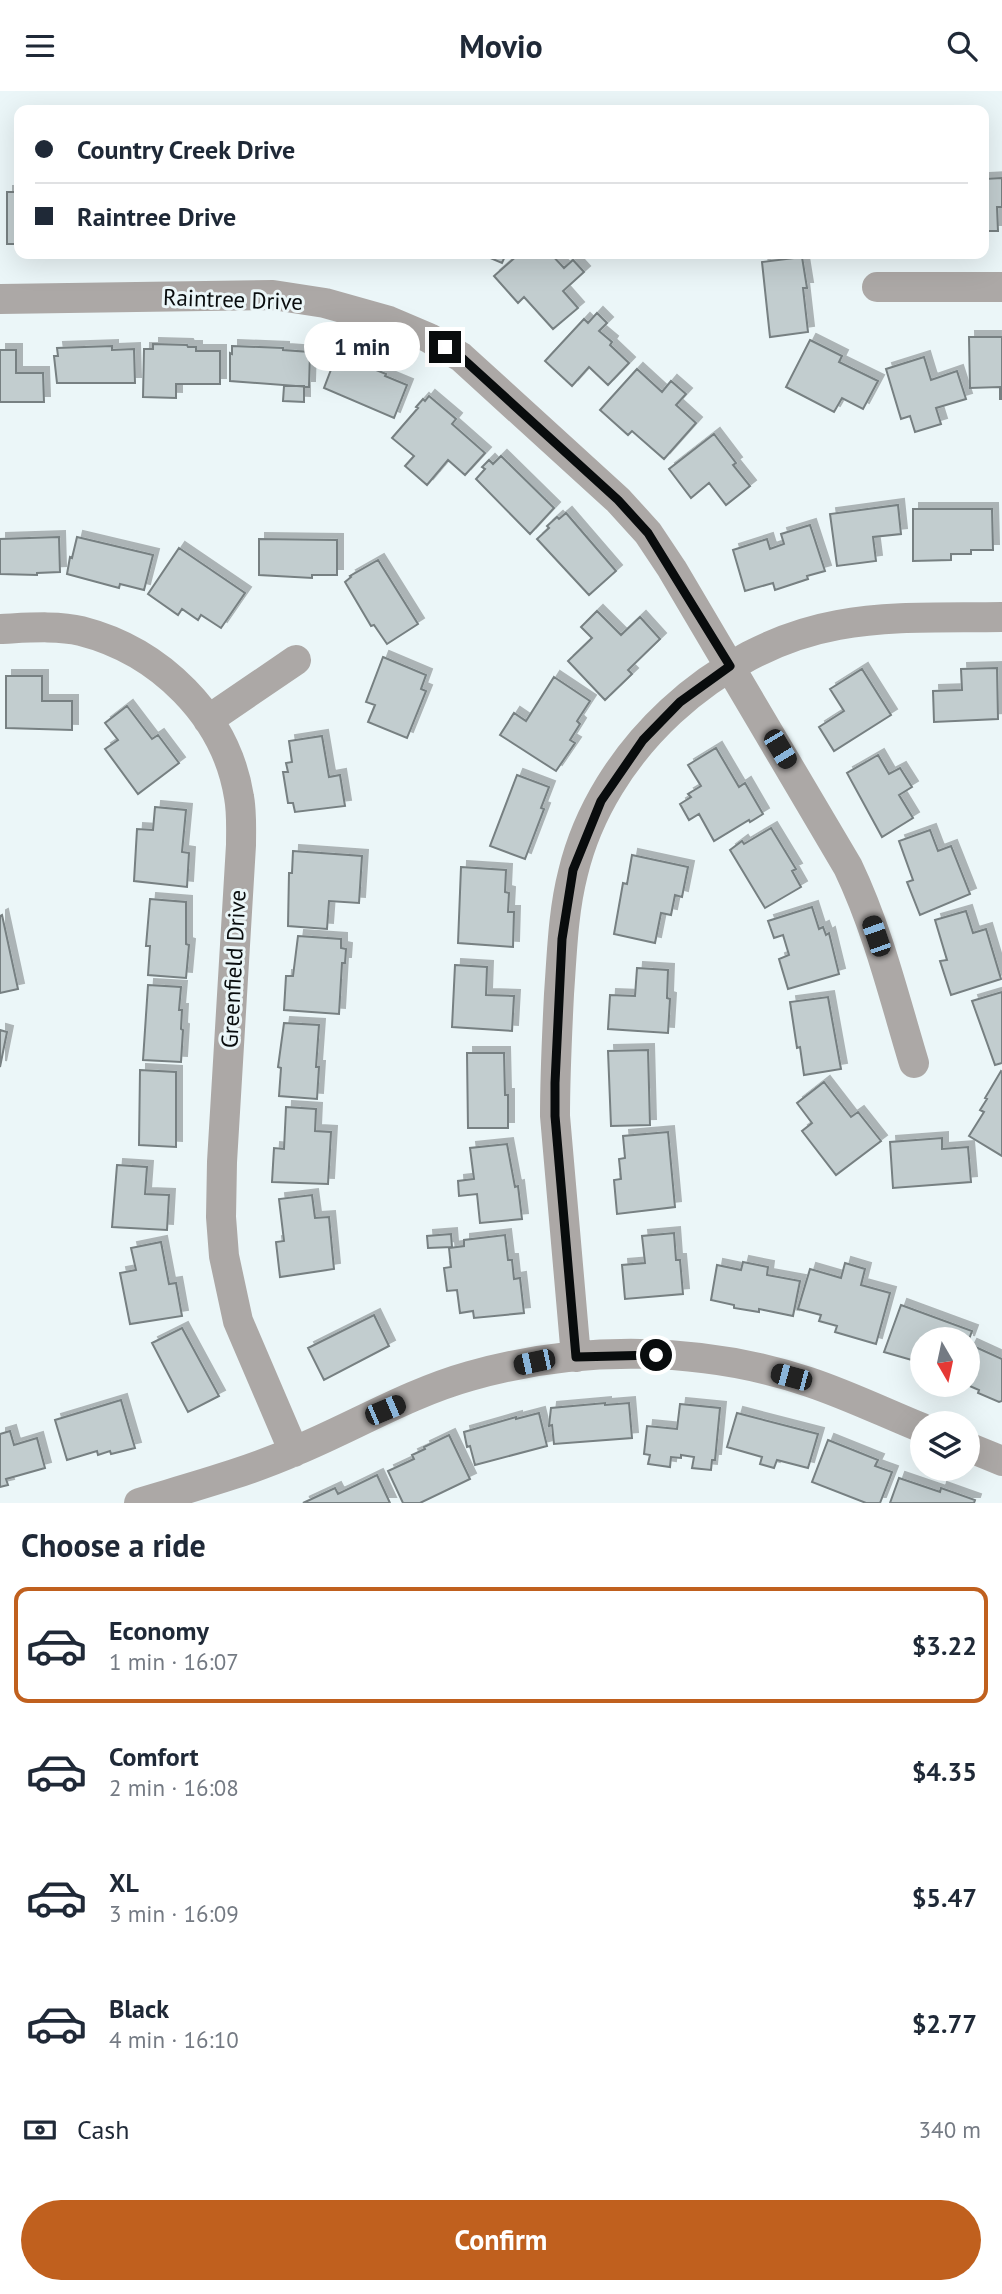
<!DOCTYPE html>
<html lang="en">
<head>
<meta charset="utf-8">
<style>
  body { margin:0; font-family:"PT Sans",sans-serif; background:#f2f2f3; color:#1f2937; height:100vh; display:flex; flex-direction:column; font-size:26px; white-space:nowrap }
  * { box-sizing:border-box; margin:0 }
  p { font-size:23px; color:#747a83 }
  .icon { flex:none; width:38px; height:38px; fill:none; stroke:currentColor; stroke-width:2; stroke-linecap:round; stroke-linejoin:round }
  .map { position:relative; height:1412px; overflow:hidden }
  .side { display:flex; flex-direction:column; background:#fff; flex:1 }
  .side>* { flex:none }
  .guide { position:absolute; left:14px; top:14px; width:975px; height:154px; border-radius:14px; box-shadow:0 7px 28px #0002; display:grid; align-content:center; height:154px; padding:0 21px; background:#fff }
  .needle { width:46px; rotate:171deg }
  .fabs { position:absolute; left:910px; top:1236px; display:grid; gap:14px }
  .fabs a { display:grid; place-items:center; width:70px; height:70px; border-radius:50%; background:#fff; box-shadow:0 7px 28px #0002; font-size:35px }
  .end { position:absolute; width:32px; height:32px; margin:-16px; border:9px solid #090c0d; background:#fff; box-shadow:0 0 0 4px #fff }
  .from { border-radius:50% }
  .bubble { position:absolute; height:49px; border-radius:24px; background:#fff; box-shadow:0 7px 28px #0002; font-size:23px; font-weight:700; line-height:49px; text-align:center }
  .car { position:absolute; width:21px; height:42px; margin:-21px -10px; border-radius:9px; box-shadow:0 0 5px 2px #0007; background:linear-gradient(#222 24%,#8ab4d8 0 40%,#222 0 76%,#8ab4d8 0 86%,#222 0) }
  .guide b { display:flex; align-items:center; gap:24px; height:66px; font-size:26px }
  .guide b+b { border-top:2px solid #e0e1e3 }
  .guide i { width:18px; height:18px; background:#1f2937 }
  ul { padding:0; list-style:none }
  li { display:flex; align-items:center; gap:21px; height:116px; margin:0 14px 10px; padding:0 7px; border:4px solid transparent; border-radius:14px }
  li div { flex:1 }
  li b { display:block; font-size:26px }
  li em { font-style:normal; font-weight:700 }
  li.active { border-color:#c0601e }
  li>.icon { width:63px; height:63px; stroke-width:1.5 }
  h2 { padding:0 21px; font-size:32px; line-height:84px }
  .pay { display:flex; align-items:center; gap:18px; height:77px; padding:0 21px; font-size:26px }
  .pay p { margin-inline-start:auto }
  .primary-button { display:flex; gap:14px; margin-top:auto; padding:14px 21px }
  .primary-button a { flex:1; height:80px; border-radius:42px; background:#c0601e; color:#fff; font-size:28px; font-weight:700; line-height:80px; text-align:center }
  header { display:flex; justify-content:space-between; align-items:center; height:91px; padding:0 21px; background:#fff; font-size:32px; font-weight:700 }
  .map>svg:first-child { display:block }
  .building { fill:#c2cdcf; stroke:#778082; stroke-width:2; filter:url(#shadow) }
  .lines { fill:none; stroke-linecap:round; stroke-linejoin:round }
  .minor { stroke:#aca8a6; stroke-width:30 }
  .route { stroke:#090c0d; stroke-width:9 }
  .labels { text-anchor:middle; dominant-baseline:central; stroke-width:6; stroke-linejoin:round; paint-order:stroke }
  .street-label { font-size:23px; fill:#090c0d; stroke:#ebf6f8 }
</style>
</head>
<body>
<header><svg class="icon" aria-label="menu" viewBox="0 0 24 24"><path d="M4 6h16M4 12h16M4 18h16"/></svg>Movio<svg class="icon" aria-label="search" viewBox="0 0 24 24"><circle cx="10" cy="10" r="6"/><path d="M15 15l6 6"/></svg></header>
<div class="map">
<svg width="1002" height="1412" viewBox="0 0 1002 1412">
  <defs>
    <filter id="shadow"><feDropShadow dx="6" dy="-6" stdDeviation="0" flood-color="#0004"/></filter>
  </defs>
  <rect width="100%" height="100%" fill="#ebf6f8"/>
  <path class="building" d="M1002,87v29h-5l1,24h-14v-52z
    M7,101h12v52h-12z
    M481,163h25l-4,9z
    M519,163h32l13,14 9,-8 11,12 -21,19 15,17 -25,21 -29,-32 -6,6 -24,-27z
    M802,166l5,31h-4l5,44 -38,5 -8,-75z
    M597,222l10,10 -8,8 13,11 -2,3 19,18 -21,22 -19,-18 -17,19 -27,-25 39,-42 4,4z
    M969,246h33v62h-2v-12l-30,1z
    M810,249l32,16 -3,6 39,19 -15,28 -21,-11 -8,14 -48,-25z
    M153,253l34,1 1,2h8v4h24v33h-44v14l-33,-1 1,-48h9z
    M112,255v4l22,-1 1,34h-78l-3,-27h4l-1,-8z
    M232,255l51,2v2l27,2 -1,35 -79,-6v-28l2,1z
    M0,259h16v23h27l1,29h-44z
    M337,263l49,20 -1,2 22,9 -13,33 -70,-30z
    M924,266l7,23 26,-9 9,28 -30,9 5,16 -26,8 -5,-16 -9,3 -15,-50z
    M637,278l25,23 9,-11 15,13 -10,11 20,18 -32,36 -32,-28 -4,4 -28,-25z
    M284,295h20v16l-21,-1z
    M429,305l27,23 -4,5 33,29 -20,22 -17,-15 -21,25 -22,-19 9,-10 -22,-18 26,-30 -2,-1 7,-8 2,2z
    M714,343l22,29 -3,2 17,21 -24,19 -17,-22 -18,15 -22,-29z
    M501,365l53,52 -24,26 -54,-55 9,-10 -3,-2 7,-7 4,4z
    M898,414l3,29 -28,3 3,24 -39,5 -7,-52z
    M913,418h79l1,41h-22v4h-20v6l-38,1z
    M566,422l50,58 -27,24 -52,-56 12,-11 -2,-2 10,-9 2,2z
    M810,434l15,46 -18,5 1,3 -33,11 -2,-7 -28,8 -12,-41 34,-11 3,10 14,-5 -3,-10z
    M59,446l1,35 -23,1v2l-37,-1v-35z
    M77,446l76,18 -9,35 -24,-6 -1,4 -52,-14 3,-17 2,1z
    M259,448l78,1v35h-25v3l-53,-3z
    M179,457l66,45 -24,35 -20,-13 -3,5 -16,-11 -4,6 -30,-21z
    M378,469l40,64 -31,20 -13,-19 -3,1 -26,-44 6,-5 -1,-1z
    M597,520l24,24 19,-18 20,22 -32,31 4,4 -27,26 -37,-39 24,-23 -11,-11z
    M383,566l43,18 -5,14 5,2 -19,47 -39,-16 7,-17 -9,-3z
    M997,577l1,51 -64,3 -1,-31 29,-1 -1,-21z
    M862,578l29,46 -57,36 -15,-24 25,-16 -14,-22z
    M6,585h36v25h30v29l-66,-2z
    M554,586l36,24 -13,20 3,3 -10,16 5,3 -19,28 -56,-36 14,-22 12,8z
    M127,615l25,33 6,-4 21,28 -41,31 -33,-45 13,-9 -13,-17z
    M322,645l7,41 11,-2 5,31 -50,6 -2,-9h-5l-5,-31h5l-2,-9 6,-1 -3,-21z
    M716,657l23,39 6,-4 18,31 -13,8 -1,-2 -35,21 -15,-27 -10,6 -9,-16 11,-7 -3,-3 13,-8 -13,-21z
    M878,664l11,19 11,-6 12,19 -13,8 14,23 -31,19 -35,-64z
    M517,684l32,12 -8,21 3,1 -19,50 -35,-13z
    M155,716l31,3 -4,42 7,1 -2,34 -53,-6 3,-52 16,1z
    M771,737l25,41 -4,2 9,16 -36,21 -35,-58 12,-9 2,3z
    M930,739l8,21 13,-5 19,48 -50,21 -13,-33 6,-2 -14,-39z
    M293,760l69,5 -3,47 -30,-2 -2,28 -39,-3 1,-53h3z
    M632,764l56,12 -6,30 -7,-2 -4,20 -10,-2 -6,30 -41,-9 9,-51 4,1z
    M461,776l45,3 -1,22 4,1 -1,19h6l-1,35 -55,-4z
    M150,808l36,3v42l3,1 -3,33 -38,-3 2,-29h-4z
    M812,816l7,22 4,-2 3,8 3,-2 10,41 -51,15 -9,-30 10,-4 -6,-20 -9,3 -6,-17z
    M966,820l7,22 13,-4 15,50 -50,16 -11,-34 7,-1 -12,-40z
    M2,824l16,74 -18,4v-77z
    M298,845l43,3v9l5,1 -1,14h-3l-3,51 -55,-4 2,-34h7z
    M455,874l32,2 -1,28 28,1 -2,35 -60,-4z
    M637,877l31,2 -1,28 3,1 -2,34 -60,-4 2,-34 25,1z
    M148,894l33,2 -2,23h3l-1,19 2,1 -2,32 -38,-2z
    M1002,901v71l-7,2 -23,-64z
    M828,906l13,72 -37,6 -4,-28 -3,1 -7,-46z
    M284,932l35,2 -3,42h3l-2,32 -38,-3 2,-28 -3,-1z
    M0,939l7,2 -7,35z
    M648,959l2,75 -39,1 -3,-75z
    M467,962h37l1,42h3v33h-40z
    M140,979l36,2v75l-37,-2z
    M1001,980l1,1v84l-33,-20 15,-24 -4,-2 7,-11 -2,-1z
    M824,991l27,35 7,-5 23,29 -45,34 -34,-44 10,-8 -15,-20z
    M286,1016l30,2 -1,22 16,1 -3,52 -56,-2 2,-34 10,1z
    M668,1041l7,75 -58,7 -3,-34 7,-1 -2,-20 6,-1 -2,-22z
    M942,1047v11l26,-2 3,35 -78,6 -3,-46z
    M507,1053l8,43 3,-1 4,33 -42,4 -3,-29 -18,2 -1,-15 16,-2 -4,-31z
    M117,1074l30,2 -2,27 24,1 -2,35 -55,-3z
    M312,1104l3,23 14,-1 5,52 -54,8 -4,-35 8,-1 -5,-42z
    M674,1142l2,27h4l3,34 -58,5 -3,-34 23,-2 -3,-27z
    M451,1143l1,13 -24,1 -1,-12z
    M505,1144l3,25h4l2,19 6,-1 4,35 -50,5 -1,-7 -13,2 -3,-23 -10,1 -3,-23 7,-1 -2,-19 15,-2v-6z
    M161,1151l8,42 7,-1 6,33 -52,8 -10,-51 16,-3 -5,-22z
    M743,1171l25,5 -1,8 33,6 -7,35 -34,-7v3l-25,-4v-3l-23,-5 6,-35 24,5z
    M845,1172l20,6 -4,16 29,8 -14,51 -41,-12 2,-6 -18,-5 2,-6 -23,-6 12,-40 31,9z
    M901,1214l71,26 -4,11v-3h-46v24l-38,-11z
    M374,1224l15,31 -65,34 -16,-32z
    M182,1237l37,68 -31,16 -36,-69z
    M971,1254l31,14v42l-3,1 -21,-9 1,-3 -14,-6h3v-33z
    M121,1309l14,48 -24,6 -1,-3 -12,4 -1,-4 -30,9 -12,-40z
    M605,1312v2l24,-2 3,35 -78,6 -2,-19 -3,1 2,-18z
    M680,1313l40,4 -5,52h-3l-1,10 -19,-2 2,-11 -13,-2v3l-10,-1 -1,10 -22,-3 2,-9 -6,-1 3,-28 30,3z
    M539,1322l8,33 -72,19 -5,-19 -3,1 -3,-15 52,-15v2z
    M737,1322l81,21 -10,34 -31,-8 -3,8 -14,-4 2,-7 -35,-10z
    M10,1340l4,14 23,-7 8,30 -39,11 2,6 -8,2v-53z
    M449,1344l21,44 -50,24h-17l-15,-32 26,-12 -2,-4 13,-6 -1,-2z
    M828,1349l50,20 -3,6 17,6 -12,31h-14l-54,-21z
    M377,1384l13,28h-87l32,-15 3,6z
    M899,1387l41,14 1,-4 34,12 -1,3h-84z"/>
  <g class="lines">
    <path class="minor" d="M877,196h125
      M0,208l273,-4 52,8 64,18 40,17 32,19 157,143 30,33 24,36 176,298c30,63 46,130 66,196
      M0,538c24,-1 58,-4 81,2 78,20 145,84 158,166 3,16 2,32 2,48l-19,317 -1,55 3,39 14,65 56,131
      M208,629l88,-60
      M576,1266l-21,-241c0,-41 2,-82 4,-122 3,-41 4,-82 14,-121 29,-122 143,-226 265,-248 54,-10 110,-7 164,-8
      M968,1356l34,14
      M139,1412c53,-16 106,-30 156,-52 58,-24 114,-58 175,-75 109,-31 232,-30 339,6 39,13 76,31 113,46"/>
  </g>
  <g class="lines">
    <path class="route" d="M445,256l16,10 157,143 30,33 82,133 -50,36 -37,38 -42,61 -28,69 -11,69 -7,144v33l21,241 80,-2"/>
  </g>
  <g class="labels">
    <g class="street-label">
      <text transform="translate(233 208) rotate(2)">Raintree Drive</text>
      <text transform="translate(233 878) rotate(-87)">Greenfield Drive</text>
    </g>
  </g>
</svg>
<div class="fabs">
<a><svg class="needle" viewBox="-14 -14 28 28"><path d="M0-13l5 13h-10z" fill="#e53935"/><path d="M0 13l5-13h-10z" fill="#747a83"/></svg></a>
<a><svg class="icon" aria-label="layers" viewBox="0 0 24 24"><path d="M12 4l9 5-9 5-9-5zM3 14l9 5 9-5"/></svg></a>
</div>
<i class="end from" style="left:656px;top:1264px"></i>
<i class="end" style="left:445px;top:256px"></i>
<div class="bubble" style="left:304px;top:231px;width:116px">1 min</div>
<i class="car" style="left:780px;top:658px;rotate:149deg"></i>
<i class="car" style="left:876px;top:845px;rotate:341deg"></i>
<i class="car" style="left:534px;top:1271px;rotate:258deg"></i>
<i class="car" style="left:791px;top:1286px;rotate:285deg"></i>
<i class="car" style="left:385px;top:1319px;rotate:67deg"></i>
<div class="guide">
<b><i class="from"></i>Country Creek Drive</b>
<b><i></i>Raintree Drive</b>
</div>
</div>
<section class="side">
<h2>Choose a ride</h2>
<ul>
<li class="active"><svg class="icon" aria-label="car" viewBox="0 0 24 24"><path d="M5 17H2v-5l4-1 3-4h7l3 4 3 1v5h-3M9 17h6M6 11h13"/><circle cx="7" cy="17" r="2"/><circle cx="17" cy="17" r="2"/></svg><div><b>Economy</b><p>1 min · 16:07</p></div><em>$3.22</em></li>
<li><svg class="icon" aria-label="car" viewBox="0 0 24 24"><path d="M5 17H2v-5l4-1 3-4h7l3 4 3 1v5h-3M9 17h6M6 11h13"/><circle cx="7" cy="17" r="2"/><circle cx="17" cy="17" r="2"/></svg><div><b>Comfort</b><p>2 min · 16:08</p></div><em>$4.35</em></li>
<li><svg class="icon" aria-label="car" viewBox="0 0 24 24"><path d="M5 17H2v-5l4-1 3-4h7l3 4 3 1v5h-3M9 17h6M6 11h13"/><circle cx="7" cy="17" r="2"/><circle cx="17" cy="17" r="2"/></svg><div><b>XL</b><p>3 min · 16:09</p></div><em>$5.47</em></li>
<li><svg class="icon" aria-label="car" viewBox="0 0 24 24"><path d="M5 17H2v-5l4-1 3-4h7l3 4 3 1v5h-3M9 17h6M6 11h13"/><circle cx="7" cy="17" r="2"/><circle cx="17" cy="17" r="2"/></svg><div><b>Black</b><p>4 min · 16:10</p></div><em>$2.77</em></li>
</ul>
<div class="pay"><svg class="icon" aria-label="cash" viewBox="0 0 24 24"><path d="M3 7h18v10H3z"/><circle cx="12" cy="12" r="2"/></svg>Cash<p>340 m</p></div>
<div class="primary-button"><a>Confirm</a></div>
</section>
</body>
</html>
